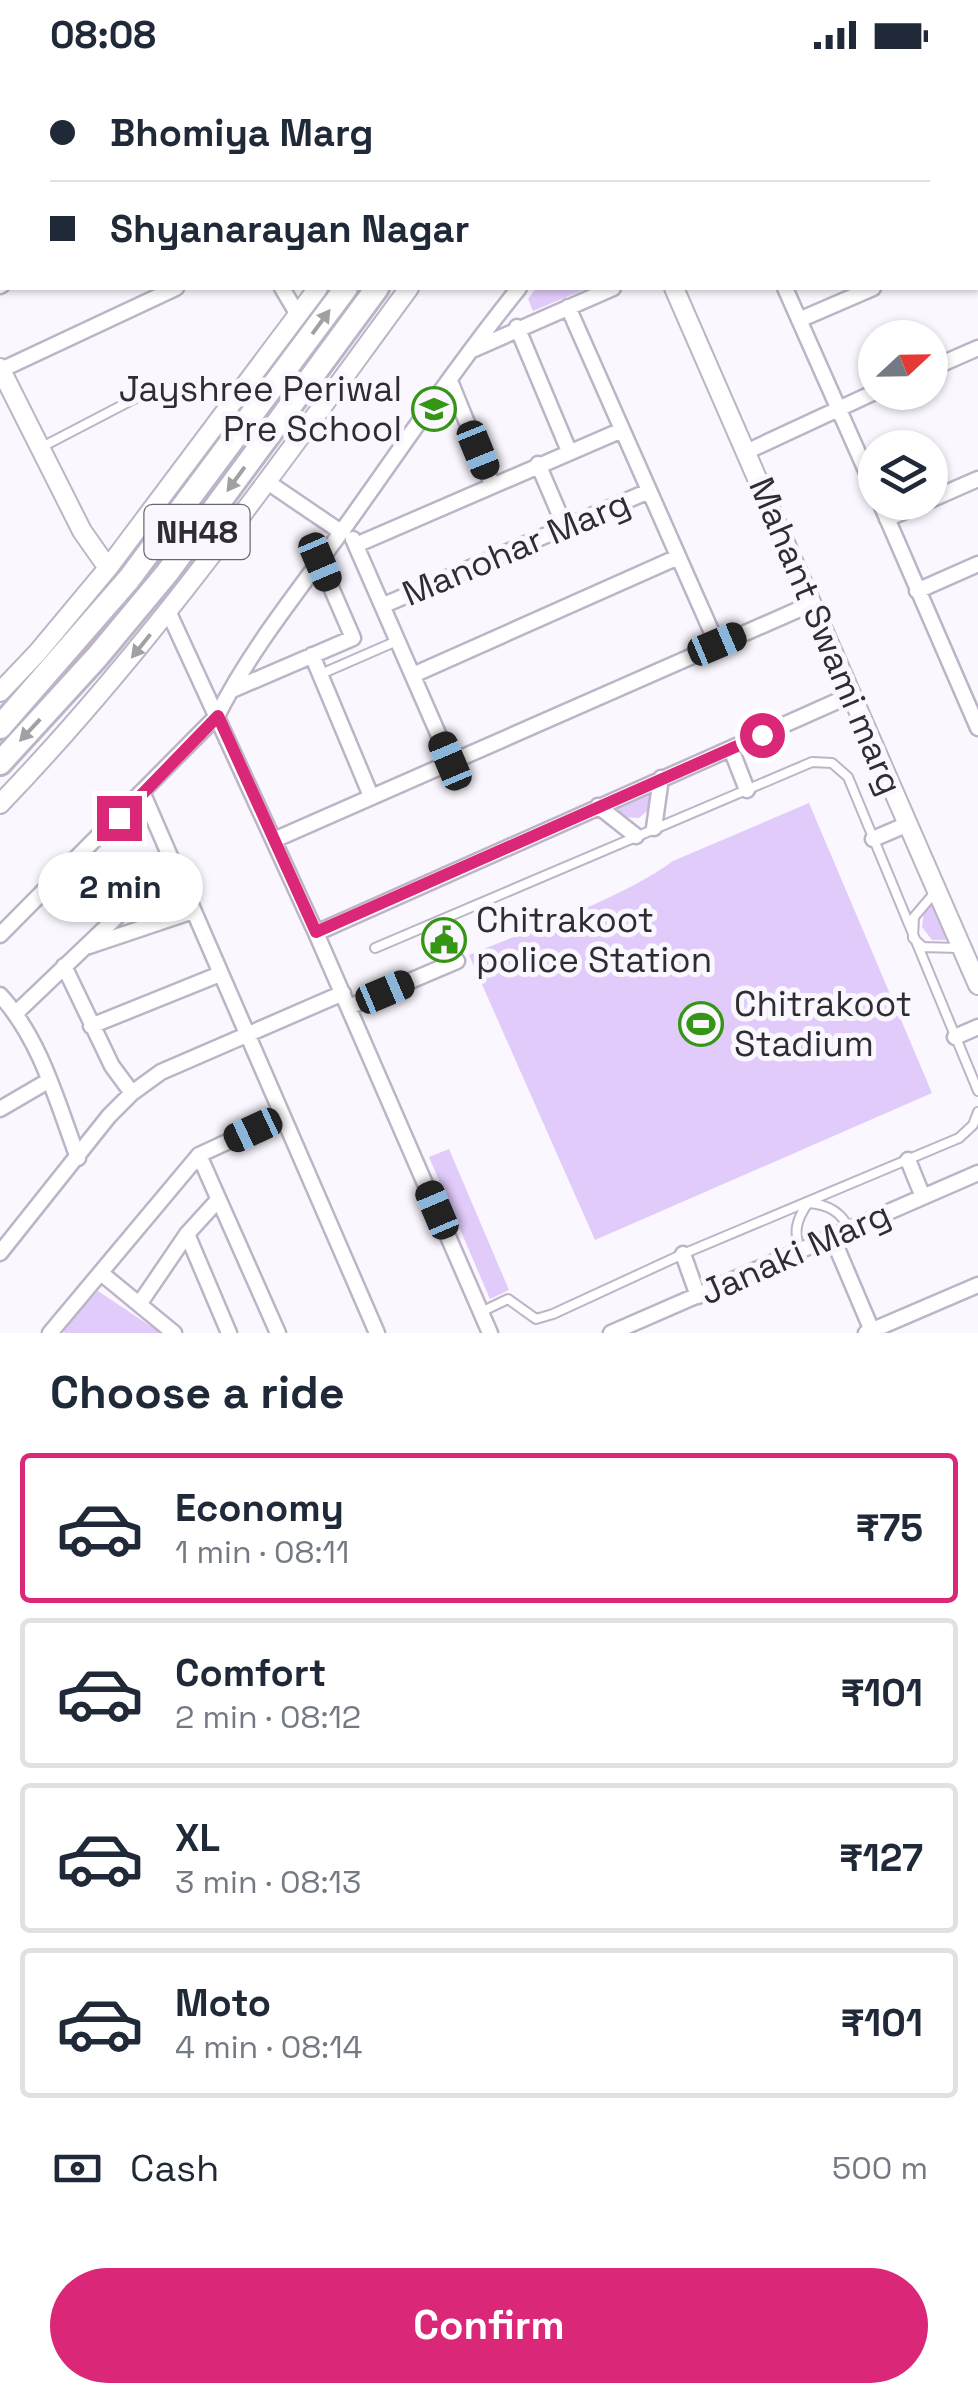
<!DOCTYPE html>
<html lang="en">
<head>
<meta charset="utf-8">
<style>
  body { margin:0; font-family:"Space Grotesk",sans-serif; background:#f2f2f3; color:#1f2937; height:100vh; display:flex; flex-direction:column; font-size:38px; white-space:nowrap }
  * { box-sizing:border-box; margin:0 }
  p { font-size:32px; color:#747a83 }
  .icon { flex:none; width:55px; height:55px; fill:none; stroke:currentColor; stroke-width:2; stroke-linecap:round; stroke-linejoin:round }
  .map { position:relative; height:1263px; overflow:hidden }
  .details { display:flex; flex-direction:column; background:#fff; flex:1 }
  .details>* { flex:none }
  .top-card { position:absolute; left:0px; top:0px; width:980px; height:220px; box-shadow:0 2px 8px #0004; display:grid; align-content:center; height:220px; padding:0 50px; background:#fff }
  .needle { width:65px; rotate:68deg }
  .fabs { position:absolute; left:858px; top:250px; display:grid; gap:20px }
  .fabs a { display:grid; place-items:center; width:90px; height:90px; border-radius:50%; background:#fff; box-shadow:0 2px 8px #0004; font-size:50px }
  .end { position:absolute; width:45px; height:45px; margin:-22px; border:12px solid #db2777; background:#fff; box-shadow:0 0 0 5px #fff }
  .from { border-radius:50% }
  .bubble { position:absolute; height:70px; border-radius:35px; background:#fff; box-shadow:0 2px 8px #0004; font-size:32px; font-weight:700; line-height:70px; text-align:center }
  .car { position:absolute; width:30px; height:60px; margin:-30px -15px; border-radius:12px; box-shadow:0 0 8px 2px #0007; background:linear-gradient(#222 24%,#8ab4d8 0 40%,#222 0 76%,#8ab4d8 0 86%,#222 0) }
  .top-card b { display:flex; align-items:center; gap:35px; height:95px; font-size:38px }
  .top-card b+b { border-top:2px solid #e0e1e3 }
  .top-card i { width:25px; height:25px; background:#1f2937 }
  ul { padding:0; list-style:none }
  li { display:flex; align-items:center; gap:30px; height:150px; margin:0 20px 15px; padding:0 30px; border:5px solid #e0e1e3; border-radius:10px }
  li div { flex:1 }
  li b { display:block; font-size:38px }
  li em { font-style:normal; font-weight:700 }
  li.on { border-color:#db2777 }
  li>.icon { width:90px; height:90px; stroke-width:1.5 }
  h2 { padding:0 50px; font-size:45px; line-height:120px }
  .pay { display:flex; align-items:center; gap:25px; height:110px; padding:0 50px; font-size:38px }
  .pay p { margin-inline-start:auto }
  .button { display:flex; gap:20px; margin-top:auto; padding:20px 50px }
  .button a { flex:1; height:115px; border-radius:60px; background:#db2777; color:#fff; font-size:40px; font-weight:700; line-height:115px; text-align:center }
  .status { display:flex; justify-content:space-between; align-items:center; height:70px; padding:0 50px; background:#fff; direction:ltr }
  .status svg { height:28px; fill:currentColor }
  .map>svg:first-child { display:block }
  .green { fill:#e1cbfa }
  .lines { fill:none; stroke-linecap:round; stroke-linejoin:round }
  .service-casing { stroke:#bdb5c7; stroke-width:12 }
  .minor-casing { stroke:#bdb5c7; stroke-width:19 }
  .tertiary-casing { stroke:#bdb5c7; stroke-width:22 }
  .trunk-casing { stroke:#bdb5c7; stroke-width:28 }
  .service { stroke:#fff; stroke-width:8 }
  .minor { stroke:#fff; stroke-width:14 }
  .tertiary { stroke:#fff; stroke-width:18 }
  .trunk { stroke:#fff; stroke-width:22 }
  .oneway { fill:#a1a0a3 }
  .route { stroke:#db2777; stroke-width:12 }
  .labels { text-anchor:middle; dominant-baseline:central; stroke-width:10; stroke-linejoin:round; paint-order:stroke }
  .shield { fill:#faf7fe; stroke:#6c6970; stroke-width:2.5 }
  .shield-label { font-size:32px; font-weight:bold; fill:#2f2c33 }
  .poi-label { font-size:35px; fill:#2f2c33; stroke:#faf7fe; text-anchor:start }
  .street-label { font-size:35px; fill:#2f2c33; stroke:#faf7fe }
</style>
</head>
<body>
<div class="status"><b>08:08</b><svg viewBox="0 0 49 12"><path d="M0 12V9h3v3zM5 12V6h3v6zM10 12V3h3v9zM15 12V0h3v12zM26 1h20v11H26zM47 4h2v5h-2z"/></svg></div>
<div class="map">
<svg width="978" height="1263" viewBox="0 0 978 1263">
  <rect width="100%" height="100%" fill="#faf7fe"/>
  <path class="green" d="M536,218h52l-55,23 -5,-12z
    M649,724l1,14 -11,10 -16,-1 -9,-9z
    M809,733l123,290 -337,147 -126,-285c64,-27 149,-54 204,-94z
    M933,832l19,38h-20l-10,-13 2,-16z
    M449,1079l60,141 -19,9 -61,-142z
    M98,1221l63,42h-96l-3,-4z"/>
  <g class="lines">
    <g class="service-casing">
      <path id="service" d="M40,378l119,-62
        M321,604l78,-34
        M937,820l-23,27 -1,21 10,9 35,1
        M375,878l437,-186 20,1 16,14 130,314
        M801,1182c-8,-20 -5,-32 7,-49 20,1 34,9 42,28
        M481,1242l27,-13 28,20 17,-5 130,-60 276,-116 14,-13 5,-13"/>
    </g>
    <g class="minor-casing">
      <path id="minor" d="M165,0l1,2
        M284,0l1,2
        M793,0l1,2
        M877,0l1,2
        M960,0l1,2
        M88,2l6,-2
        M353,2l2,-2
        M610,2l1,-2
        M666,2l2,-2
        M731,2l2,-2
        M0,37l2,-1
        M978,41v1
        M0,123l2,-2
        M978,172v-1
        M0,216l2,-1
        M282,218l16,27
        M785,218l90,203
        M568,237l149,337
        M799,250l74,-32
        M517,257l52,124
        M472,280l141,-62
        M930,299l48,-21
        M1,300l175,-82
        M450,311l42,103
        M746,382l129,-60
        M538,394l27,63
        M266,411l75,51
        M930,430l48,-21
        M880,432l98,226
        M887,449l38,-17
        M353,469l97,222
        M356,475l266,-115
        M917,521l61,-27
        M384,535l265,-114
        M168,541l148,322 174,400
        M312,585l59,141
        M413,605l265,-118
        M232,620l121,-52 -33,-76
        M731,679l16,41
        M143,724l234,539
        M598,736l38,30
        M654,758l7,-50
        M873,769l35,-15
        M274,770l537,-236
        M316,863l535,-238
        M0,865l217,-219c33,-66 82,-126 125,-185 59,-82 114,-165 177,-243
        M89,876l104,-35
        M64,896l48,100 20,27
        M0,925c41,45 57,107 78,163
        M349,937l108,-46
        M16,943l157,-150
        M91,956l129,-52
        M955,967l23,-10
        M0,1039l48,-28
        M199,1085l79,178
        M908,1090l15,37
        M187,1164l42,99
        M833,1169l40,94
        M0,1183l109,-137 23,-23 29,-21 182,-79
        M683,1184l15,42
        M101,1203l73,60
        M140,1233l47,-69 31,-34
        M50,1263l149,-178 82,-38
        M611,1263l367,-160
        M866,1263l112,-48"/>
    </g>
    <g class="tertiary-casing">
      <path id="tertiary" d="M474,2l2,-2
        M567,2l2,-2
        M674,218l304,697
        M0,298l82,163 26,37
        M0,622l38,-40 70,-84 210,-280
        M0,734c153,-159 279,-339 409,-516"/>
    </g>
    <g class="trunk-casing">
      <path id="trunk" d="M503,2l2,-2
        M535,2l1,-2
        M0,657l129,-148 217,-291
        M0,693l97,-106 70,-84 210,-285"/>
    </g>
    <use href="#service" class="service"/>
    <use href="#minor" class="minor"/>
    <use href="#tertiary" class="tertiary"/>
    <use href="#trunk" class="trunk"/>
  </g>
  <defs><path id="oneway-solid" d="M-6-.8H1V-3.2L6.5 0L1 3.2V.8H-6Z" transform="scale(2.5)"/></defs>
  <g class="oneway">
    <use href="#oneway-solid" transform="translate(321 252) rotate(-54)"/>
    <use href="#oneway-solid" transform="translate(236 409) rotate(126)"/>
    <use href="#oneway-solid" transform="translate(141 576) rotate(129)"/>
    <use href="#oneway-solid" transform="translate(30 660) rotate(133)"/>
  </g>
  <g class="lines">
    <path class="route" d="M119,748l99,-102 98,216 446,-197"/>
  </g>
  <defs>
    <g id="school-ring" transform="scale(2.25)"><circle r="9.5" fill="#faf7fe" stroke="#359514" stroke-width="1.5"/><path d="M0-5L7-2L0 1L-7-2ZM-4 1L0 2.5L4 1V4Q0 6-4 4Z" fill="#359514"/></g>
    <g id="civic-ring" transform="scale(2.25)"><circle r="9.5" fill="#faf7fe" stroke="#359514" stroke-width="1.5"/><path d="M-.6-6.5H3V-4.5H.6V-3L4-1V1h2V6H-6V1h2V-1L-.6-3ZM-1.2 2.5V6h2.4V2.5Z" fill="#359514"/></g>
    <g id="stadium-ring" transform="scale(2.25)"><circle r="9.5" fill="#faf7fe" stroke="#359514" stroke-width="1.5"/><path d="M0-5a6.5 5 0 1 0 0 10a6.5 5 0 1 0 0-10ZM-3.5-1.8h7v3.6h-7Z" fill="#359514"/></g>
  </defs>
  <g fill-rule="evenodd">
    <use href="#school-ring" x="434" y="339"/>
    <use href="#civic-ring" x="444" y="870"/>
    <use href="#stadium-ring" x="701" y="954"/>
  </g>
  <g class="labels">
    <rect class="shield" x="144.5" y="435" width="105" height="54" rx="8"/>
    <g class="shield-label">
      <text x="197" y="462">NH48</text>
    </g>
    <g class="poi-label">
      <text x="402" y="319" text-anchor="end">Jayshree Periwal<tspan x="402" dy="40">Pre School</tspan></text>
      <text x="476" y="850">Chitrakoot<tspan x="476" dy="40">police Station</tspan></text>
      <text x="734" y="934">Chitrakoot<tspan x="734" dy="40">Stadium</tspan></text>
    </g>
    <g class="street-label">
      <text transform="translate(516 478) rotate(-23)">Manohar Marg</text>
      <text transform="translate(826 566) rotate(67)">Mahant Swami marg</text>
      <text transform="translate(795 1183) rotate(-24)">Janaki Marg</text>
    </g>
  </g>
</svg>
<div class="fabs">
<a><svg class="needle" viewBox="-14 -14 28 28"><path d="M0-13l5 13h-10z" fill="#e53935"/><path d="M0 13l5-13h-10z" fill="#747a83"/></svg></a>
<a><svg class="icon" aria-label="layers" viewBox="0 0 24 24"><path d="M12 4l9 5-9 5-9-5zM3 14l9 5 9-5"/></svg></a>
</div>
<i class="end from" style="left:762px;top:665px"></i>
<i class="end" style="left:119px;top:748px"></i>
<div class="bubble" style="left:38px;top:782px;width:165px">2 min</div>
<i class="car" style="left:478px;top:380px;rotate:158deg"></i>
<i class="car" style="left:320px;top:492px;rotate:157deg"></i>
<i class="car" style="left:717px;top:574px;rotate:67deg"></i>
<i class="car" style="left:450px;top:691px;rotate:337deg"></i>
<i class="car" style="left:385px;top:922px;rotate:67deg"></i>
<i class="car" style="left:253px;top:1060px;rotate:245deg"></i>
<i class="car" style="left:437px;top:1140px;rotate:337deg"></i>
<div class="top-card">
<b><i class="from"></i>Bhomiya Marg</b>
<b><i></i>Shyanarayan Nagar</b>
</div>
</div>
<section class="details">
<h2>Choose a ride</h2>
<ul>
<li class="on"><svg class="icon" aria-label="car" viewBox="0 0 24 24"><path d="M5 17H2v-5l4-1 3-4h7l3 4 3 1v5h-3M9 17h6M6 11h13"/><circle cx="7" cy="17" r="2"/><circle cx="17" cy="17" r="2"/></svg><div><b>Economy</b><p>1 min · 08:11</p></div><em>₹75</em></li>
<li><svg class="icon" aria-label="car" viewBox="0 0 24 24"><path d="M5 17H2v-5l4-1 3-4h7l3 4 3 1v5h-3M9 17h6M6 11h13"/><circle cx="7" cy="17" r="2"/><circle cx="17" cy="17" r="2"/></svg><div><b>Comfort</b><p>2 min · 08:12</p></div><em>₹101</em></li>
<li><svg class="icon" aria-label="car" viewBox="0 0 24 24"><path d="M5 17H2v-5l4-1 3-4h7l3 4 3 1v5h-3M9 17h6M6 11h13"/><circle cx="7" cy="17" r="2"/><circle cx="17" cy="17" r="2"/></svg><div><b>XL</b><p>3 min · 08:13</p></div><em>₹127</em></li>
<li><svg class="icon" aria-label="car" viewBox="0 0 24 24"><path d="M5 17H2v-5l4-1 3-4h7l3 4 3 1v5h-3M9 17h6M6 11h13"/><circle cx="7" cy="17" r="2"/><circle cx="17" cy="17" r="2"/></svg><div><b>Moto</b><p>4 min · 08:14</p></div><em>₹101</em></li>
</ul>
<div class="pay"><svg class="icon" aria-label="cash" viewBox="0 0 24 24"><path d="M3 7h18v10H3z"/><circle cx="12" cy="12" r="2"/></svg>Cash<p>500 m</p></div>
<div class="button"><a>Confirm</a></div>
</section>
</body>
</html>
